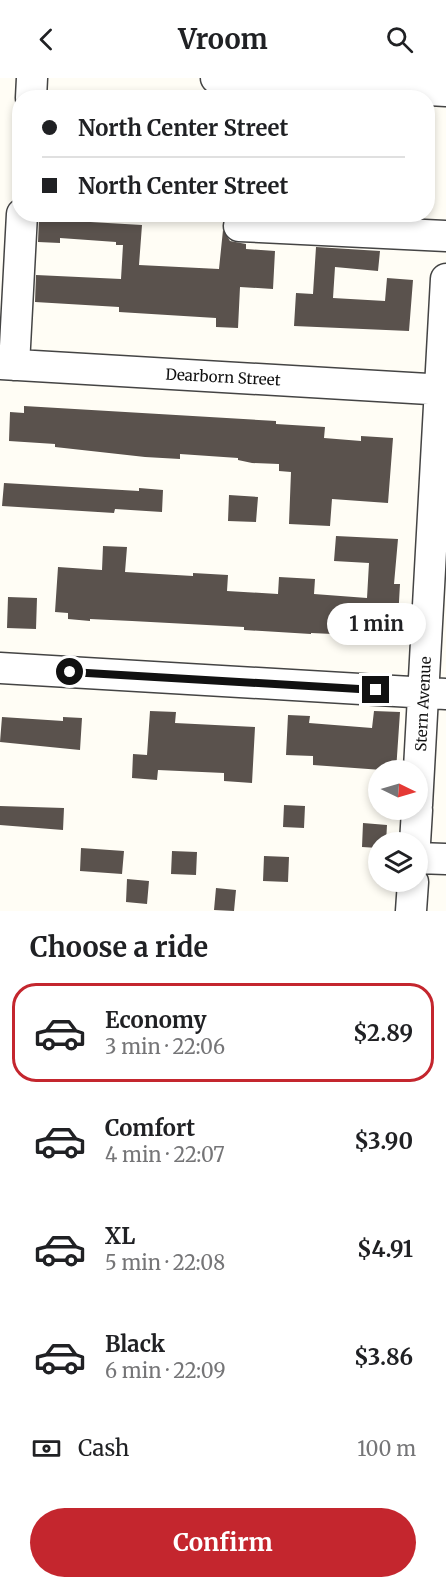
<!DOCTYPE html>
<html lang="en">
<head>
<meta charset="utf-8">
<style>
  body { margin:0; font-family:Merriweather,serif; background:#f2f2f2; color:#202124; height:100vh; display:flex; flex-direction:column; font-size:22px; white-space:nowrap }
  * { box-sizing:border-box; margin:0 }
  p { font-size:20px; color:#757577 }
  .icon { flex:none; width:33px; height:33px; fill:none; stroke:currentColor; stroke-width:2; stroke-linecap:round; stroke-linejoin:round }
  .map { position:relative; height:833px; overflow:hidden }
  .sheet { display:flex; flex-direction:column; background:#fff; flex:1 }
  .sheet>* { flex:none }
  .top-card { position:absolute; left:12px; top:12px; width:423px; height:132px; border-radius:24px; box-shadow:0 3px 9px #0003; display:grid; align-content:center; height:132px; padding:0 30px; background:#fff }
  .needle { width:39px; rotate:95deg }
  .fabs { position:absolute; left:368px; top:682px; display:grid; gap:12px }
  .fabs a { display:grid; place-items:center; width:60px; height:60px; border-radius:50%; background:#fff; box-shadow:0 3px 9px #0003; font-size:30px }
  .end { position:absolute; width:27px; height:27px; margin:-14px; border:8px solid #111; background:#fff; box-shadow:0 0 0 3px #fff }
  .from { border-radius:50% }
  .bubble { position:absolute; height:42px; border-radius:21px; background:#fff; box-shadow:0 3px 9px #0003; font-size:20px; font-weight:700; line-height:42px; text-align:center }
  .top-card b { display:flex; align-items:center; gap:21px; height:57px; font-size:22px }
  .top-card b+b { border-top:2px solid #e0e0e0 }
  .top-card i { width:15px; height:15px; background:#202124 }
  ul { padding:0; list-style:none }
  li { display:flex; align-items:center; gap:18px; height:99px; margin:0 12px 9px; padding:0 18px; border:3px solid transparent; border-radius:24px }
  li div { flex:1 }
  li b { display:block; font-size:22px }
  li em { font-style:normal; font-weight:700 }
  li.active { border-color:#c4262e }
  li>.icon { width:54px; height:54px; stroke-width:1.5 }
  h2 { padding:0 30px; font-size:27px; line-height:72px }
  .pay { display:flex; align-items:center; gap:15px; height:66px; padding:0 30px; font-size:22px }
  .pay p { margin-inline-start:auto }
  .button { display:flex; gap:12px; margin-top:auto; padding:12px 30px }
  .button a { flex:1; height:69px; border-radius:36px; background:#c4262e; color:#fff; font-size:24px; font-weight:700; line-height:69px; text-align:center }
  header { display:flex; justify-content:space-between; align-items:center; height:78px; padding:0 30px; background:#fff; font-size:27px; font-weight:700 }
  .map>svg:first-child { display:block }
  .building { fill:#5a524d }
  .lines { fill:none; stroke-linecap:round; stroke-linejoin:round }
  .minor-casing { stroke:#444; stroke-width:33 }
  .minor { stroke:#fff; stroke-width:30 }
  .route { stroke:#111; stroke-width:8 }
  .labels { text-anchor:middle; dominant-baseline:central; stroke-width:6; stroke-linejoin:round; paint-order:stroke }
  .street-label { font-size:15px; fill:#111; stroke:#fff }
</style>
</head>
<body>
<header><svg class="icon" aria-label="back" viewBox="0 0 24 24"><path d="M15 5l-7 7 7 7"/></svg>Vroom<svg class="icon" aria-label="search" viewBox="0 0 24 24"><circle cx="10" cy="10" r="6"/><path d="M15 15l6 6"/></svg></header>
<div class="map">
<svg width="446" height="833" viewBox="0 0 446 833">
  <rect width="100%" height="100%" fill="#fffdf5"/>
  <path class="building" d="M39,141l103,6 -3,40 80,4 4,-39 7,11 16,3v5l29,2 -2,38 -33,-2 -2,41 -22,-1v-9l-97,-6v-5l-84,-5 1,-27 85,4 2,-34h-7v-3l-56,-4v5l-22,-1z
    M316,169l64,4 -2,20 -43,-4 -2,31 52,3 2,-23 26,2 -4,51 -115,-5 2,-33 17,1z
    M24,328l252,15v3l49,3 -1,11 37,3v-5l32,2 -5,65 -56,-4 -2,27 -41,-2 2,-52 -12,-1v-7l-27,-1 -14,-3v-2l-58,-4v5l-35,-2 -90,-10v-3l-46,-3 1,-29 14,1z
    M4,405l135,8v-3l24,2 -1,22 -47,-3 -1,4 -112,-7z
    M229,417l29,2 -2,25 -28,-1z
    M336,458l62,3 -4,45h6l-3,53 -86,-4v1l-67,-4v-3l-112,-6 -42,-2v2l-22,-2v-6l-13,-1 3,-45 44,3 1,-24 24,1 -2,25 68,4v-3l35,2 -1,16 51,3 1,-17 36,2 -1,15 53,4 2,-35 -35,-2z
    M8,519l29,1 -1,31 -29,-1z
    M150,633l26,1 -1,11 80,4 -3,56 -28,-2v-8l-66,-3 -1,10 -25,-2 1,-24 14,1z
    M374,633l26,1 -4,59 -83,-6v-9l-27,-1 2,-40 22,1 -1,7 63,5z
    M2,639l61,4v-4l19,1 -2,32 -80,-8z
    M284,727l21,1 -1,22 -21,-1z
    M0,728l64,2 -1,22 -63,-5z
    M363,745l24,2 -1,18h-8v5l-16,-1z
    M81,770l43,3 -2,23 -42,-3z
    M172,773l25,1 -1,23 -25,-1z
    M264,778l25,1 -1,25 -25,-1z
    M127,801l22,2 -2,23 -21,-2z
    M216,810l20,2 -2,21 -20,-1z"/>
  <g class="lines">
    <g class="minor-casing">
      <path id="minor" d="M216,0l230,13
        M31,20l1,-20
        M239,148l207,10
        M0,286l446,26
        M14,287l8,-151
        M0,590l446,26
        M417,727l29,-526
        M415,765l2,-33
        M417,780l29,1
        M411,833l2,-29"/>
    </g>
    <use href="#minor" class="minor"/>
  </g>
  <g class="lines">
    <path class="route" d="M70,594l306,18"/>
  </g>
  <g class="labels">
    <g class="street-label">
      <text transform="translate(223 299) rotate(3)">Dearborn Street</text>
      <text transform="translate(423 626) rotate(-87)">Stern Avenue</text>
    </g>
  </g>
</svg>
<div class="fabs">
<a><svg class="needle" viewBox="-14 -14 28 28"><path d="M0-13l5 13h-10z" fill="#e53935"/><path d="M0 13l5-13h-10z" fill="#757577"/></svg></a>
<a><svg class="icon" aria-label="layers" viewBox="0 0 24 24"><path d="M12 4l9 5-9 5-9-5zM3 14l9 5 9-5"/></svg></a>
</div>
<i class="end from" style="left:70px;top:594px"></i>
<i class="end" style="left:376px;top:612px"></i>
<div class="bubble" style="left:327px;top:525px;width:99px">1 min</div>
<div class="top-card">
<b><i class="from"></i>North Center Street</b>
<b><i></i>North Center Street</b>
</div>
</div>
<section class="sheet">
<h2>Choose a ride</h2>
<ul>
<li class="active"><svg class="icon" aria-label="car" viewBox="0 0 24 24"><path d="M5 17H2v-5l4-1 3-4h7l3 4 3 1v5h-3M9 17h6M6 11h13"/><circle cx="7" cy="17" r="2"/><circle cx="17" cy="17" r="2"/></svg><div><b>Economy</b><p>3 min · 22:06</p></div><em>$2.89</em></li>
<li><svg class="icon" aria-label="car" viewBox="0 0 24 24"><path d="M5 17H2v-5l4-1 3-4h7l3 4 3 1v5h-3M9 17h6M6 11h13"/><circle cx="7" cy="17" r="2"/><circle cx="17" cy="17" r="2"/></svg><div><b>Comfort</b><p>4 min · 22:07</p></div><em>$3.90</em></li>
<li><svg class="icon" aria-label="car" viewBox="0 0 24 24"><path d="M5 17H2v-5l4-1 3-4h7l3 4 3 1v5h-3M9 17h6M6 11h13"/><circle cx="7" cy="17" r="2"/><circle cx="17" cy="17" r="2"/></svg><div><b>XL</b><p>5 min · 22:08</p></div><em>$4.91</em></li>
<li><svg class="icon" aria-label="car" viewBox="0 0 24 24"><path d="M5 17H2v-5l4-1 3-4h7l3 4 3 1v5h-3M9 17h6M6 11h13"/><circle cx="7" cy="17" r="2"/><circle cx="17" cy="17" r="2"/></svg><div><b>Black</b><p>6 min · 22:09</p></div><em>$3.86</em></li>
</ul>
<div class="pay"><svg class="icon" aria-label="cash" viewBox="0 0 24 24"><path d="M3 7h18v10H3z"/><circle cx="12" cy="12" r="2"/></svg>Cash<p>100 m</p></div>
<div class="button"><a>Confirm</a></div>
</section>
</body>
</html>
